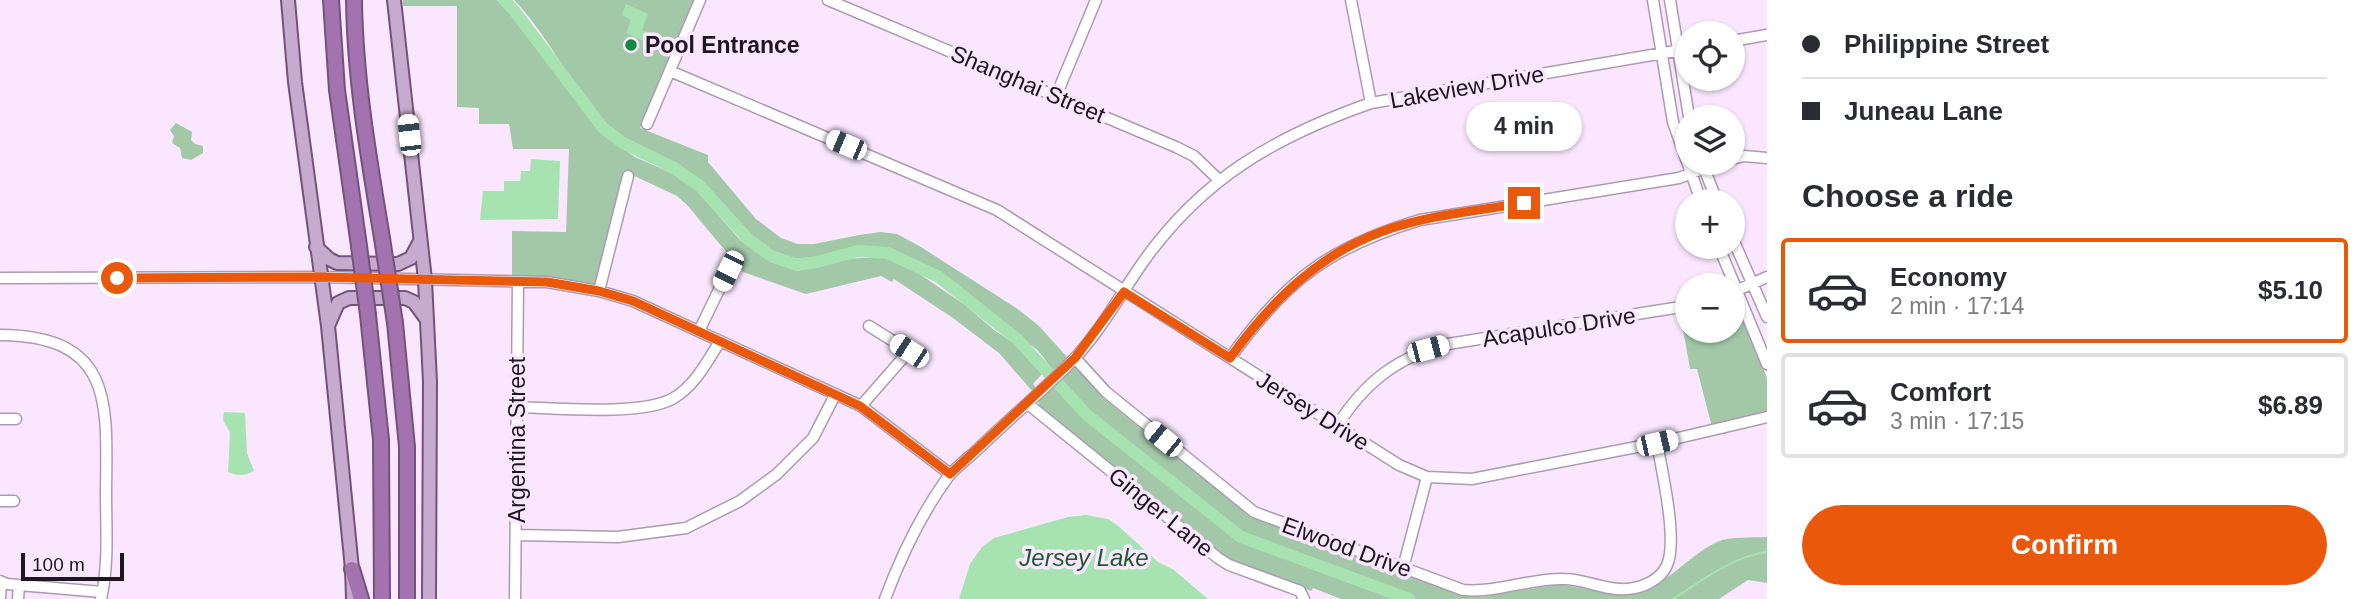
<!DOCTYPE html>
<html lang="en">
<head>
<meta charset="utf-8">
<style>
  body { margin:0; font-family:Arial,sans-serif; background:#f2f2f3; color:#2b2b33; height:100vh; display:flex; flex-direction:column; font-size:26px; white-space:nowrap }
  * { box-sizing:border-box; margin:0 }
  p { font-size:23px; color:#7c7c81 }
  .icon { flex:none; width:38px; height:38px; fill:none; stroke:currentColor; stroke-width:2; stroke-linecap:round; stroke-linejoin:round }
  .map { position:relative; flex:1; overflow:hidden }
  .side { display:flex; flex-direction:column; background:#fff; width:595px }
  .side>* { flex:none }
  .banner { display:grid; align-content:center; height:154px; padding:0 35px; background:#fff }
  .controls { position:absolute; left:1675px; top:21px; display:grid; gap:14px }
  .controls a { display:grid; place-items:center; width:70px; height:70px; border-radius:50%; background:#fff; box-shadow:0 2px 5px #0004; font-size:35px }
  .scale { position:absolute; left:21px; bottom:18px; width:103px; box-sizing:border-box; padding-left:7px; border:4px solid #1d161e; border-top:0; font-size:19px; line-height:24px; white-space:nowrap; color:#1d161e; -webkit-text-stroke:5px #fae7ff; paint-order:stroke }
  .end { position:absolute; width:32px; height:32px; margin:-16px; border:9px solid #ea580c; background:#fff; box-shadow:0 0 0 4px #fff }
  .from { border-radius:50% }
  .bubble { position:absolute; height:49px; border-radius:24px; background:#fff; box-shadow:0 2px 5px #0004; font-size:23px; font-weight:600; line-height:49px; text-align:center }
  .car { position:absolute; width:21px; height:42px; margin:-21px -10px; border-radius:9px; box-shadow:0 0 5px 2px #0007; background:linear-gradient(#fff 24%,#345 0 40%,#fff 0 76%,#345 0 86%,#fff 0) }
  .banner b { display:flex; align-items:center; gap:24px; height:66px; font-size:26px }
  .banner b+b { border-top:2px solid #e1e1e2 }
  .banner i { width:18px; height:18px; background:#2b2b33 }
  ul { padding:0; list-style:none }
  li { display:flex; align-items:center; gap:21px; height:105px; margin:0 14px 10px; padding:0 21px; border:4px solid #e1e1e2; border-radius:7px }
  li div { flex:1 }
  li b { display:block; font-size:26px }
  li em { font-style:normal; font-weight:600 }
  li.selected { border-color:#ea580c }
  li>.icon { width:63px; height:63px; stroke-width:1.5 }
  h2 { padding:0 35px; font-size:32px; line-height:84px }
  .action { display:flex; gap:14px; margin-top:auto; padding:14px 35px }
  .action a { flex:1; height:80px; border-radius:42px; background:#ea580c; color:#fff; font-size:28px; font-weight:600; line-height:80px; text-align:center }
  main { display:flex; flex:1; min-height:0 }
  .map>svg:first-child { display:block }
  .green { fill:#a2c8a8 }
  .water { fill:#a7e3b1 }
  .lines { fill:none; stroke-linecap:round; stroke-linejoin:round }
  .stream { stroke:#a7e3b1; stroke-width:2 }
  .river { stroke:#a7e3b1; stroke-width:12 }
  .minor-casing { stroke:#ac9ab0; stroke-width:13 }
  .major-casing { stroke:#73527c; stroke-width:16 }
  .highway-casing { stroke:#73527c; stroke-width:18 }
  .minor { stroke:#fff; stroke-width:10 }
  .major { stroke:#c7abce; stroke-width:12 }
  .highway { stroke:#a273ae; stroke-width:14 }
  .highway-bridge-casing { stroke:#73527c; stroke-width:18; stroke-linecap:butt }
  .highway-bridge { stroke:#a273ae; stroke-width:14 }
  .route { stroke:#ea580c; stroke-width:9 }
  .poi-dot { fill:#16873f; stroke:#fae7ff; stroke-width:2.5 }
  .labels { text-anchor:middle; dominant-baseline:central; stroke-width:7; stroke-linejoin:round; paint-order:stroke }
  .poi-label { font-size:23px; font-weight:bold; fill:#1d161e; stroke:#fae7ff; text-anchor:start }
  .street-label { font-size:23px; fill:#1d161e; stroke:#fae7ff }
  .water-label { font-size:24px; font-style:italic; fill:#1c5b2e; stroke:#fae7ff }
</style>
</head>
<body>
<main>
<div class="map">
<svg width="1767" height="599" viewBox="0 0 1767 599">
  <rect width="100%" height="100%" fill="#fae7ff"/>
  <path class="green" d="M403,0h94l31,29 77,107 30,21 45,20 17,14 44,50 20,12 31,14 14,1 36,-9 40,-2 30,12 53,36 29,25 21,14 27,30 -9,10 4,5 -3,4 -35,-40 -46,-35 -59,-39 -2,3 -11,-6 -75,18 -63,-22 -55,-66 -11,-10 -51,-24 -29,110 -6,3 -79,-7v-47l54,1 3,-83h-56l-4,-25h-30v-16l-22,-1v-101h-54z
    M514,0h180l-54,128 68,27v7l48,57 25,19 17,6h16l45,-9 22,-3 16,2 24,13 98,63 20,16 29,32 -15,12c-8,-9 -16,-26 -29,-27 -39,-36 -104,-97 -160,-96 -35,0 -50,22 -87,6 -27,-11 -60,-54 -82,-75 -26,-25 -64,-28 -90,-55 -35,-37 -55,-86 -91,-123z
    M176,123l16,9 -1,8 4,4 8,2v7l-12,7 -9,-2 -2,-10 -8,-5 2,-7 -4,-6z
    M1733,299l5,5 29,74v35l-55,14 -15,-58h-7l-10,-57 7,-2v21h45z
    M1074,368l4,1 25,29 147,118 210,78 22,3 77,-13 62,11c41,-1 62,-37 96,-53 13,-6 36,-4 50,-5v46l-19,-3 -29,19h-378l-28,-11 -2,3 -85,-32 -187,-150v-8z"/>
  <path class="water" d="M626,4l22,10 -6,16 8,3 -4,9 -20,-9 5,-13 -9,-5z
    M531,159l29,2 -2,58 -78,1 3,-29h21v-10h16l1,-10h9z
    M224,412l21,1 2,40 7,18c-9,5 -17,5 -26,1l2,-40 -7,-12z
    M1086,515l22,4 9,6 41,37 16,8 34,29h-249l11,-35 12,-17 12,-9 74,-21z"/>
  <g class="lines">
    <path class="stream" d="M1673,599c30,-19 58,-42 94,-47"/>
    <path class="river" d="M504,0l9,9 90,119 20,15 51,25 26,18 48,53 23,17 26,9 20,-3 41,-11 30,2 51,24 78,62 70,76 154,122 168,62"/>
    <g class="minor-casing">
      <path id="minor" d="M828,0l348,147 18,9 26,25
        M1351,0l20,103
        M1653,0l20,122 28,79
        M1670,0l19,117
        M1732,41l35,-6
        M670,71l327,139 402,255 28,12 45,2 185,-36 110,-26
        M1056,96l40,-96
        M647,124l53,-124
        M1732,159l12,-3 23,2
        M1702,163l15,38
        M1732,237l35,80
        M1719,247l48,117
        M0,278l319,-1 228,5 52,9 34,10 228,105 89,68
        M599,291l29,-115
        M1733,292l34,-15
        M699,331l29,-60
        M0,335c114,1 107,68 106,157 0,35 3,72 -5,107
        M1075,358l31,34 148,120 209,78c35,3 67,-12 101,-11 21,0 42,12 63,10 15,-1 34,-9 40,-24 11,-24 -5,-94 -10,-122
        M1230,358c55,-77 99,-111 190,-138l259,-42 38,-15
        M1028,404l190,154 11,7 71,26 4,8
        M861,406l48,-55 -40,-25
        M517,407c38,1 123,9 155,-8 22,-12 35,-37 48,-58
        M0,419h16
        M1337,426c28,-44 60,-69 111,-82l239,-38
        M0,501h14
        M516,535l102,2 68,-9 54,-27 37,-27 36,-36 22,-43
        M1403,568l24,-91
        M0,581l7,3 95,8
        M0,599l1,-17
        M18,599l1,-14
        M515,599l3,-317
        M885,599c16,-43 36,-85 63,-122 9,-11 22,-20 31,-29 31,-30 64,-57 94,-88 26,-27 46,-63 68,-95 60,-86 133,-128 230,-162l316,-54"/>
    </g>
    <g class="major-casing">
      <path id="major" d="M288,0l7,82 33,244 24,243 1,30
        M394,0l31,280 5,102 -1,217
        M316,247l13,12 8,4 61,1 13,-6 9,-17
        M328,326l10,-23 11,-5h56l9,4 13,18"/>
    </g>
    <g class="highway-casing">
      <path id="highway" d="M331,0l6,90 22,156
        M354,0c1,80 15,160 28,238
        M368,315l13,125 1,159
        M395,323l12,124v152
        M352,569l9,30"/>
    </g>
    <use href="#minor" class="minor"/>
    <use href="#major" class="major"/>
    <use href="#highway" class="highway"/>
    <g class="highway-bridge-casing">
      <path id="highway-bridge" d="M382,238l13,85
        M359,246l9,69"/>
    </g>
    <use href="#highway-bridge" class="highway-bridge"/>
  </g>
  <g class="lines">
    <path class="route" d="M117,278l202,-1 228,5 52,9 34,10 227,105 90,68 125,-116 49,-66 106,66c40,-55 86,-102 151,-126 45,-17 96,-21 143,-29"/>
  </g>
  <circle class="poi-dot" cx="631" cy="45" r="7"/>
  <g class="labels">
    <g class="poi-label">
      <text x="645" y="45">Pool Entrance</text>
    </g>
    <g class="street-label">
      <text transform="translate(1028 84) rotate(23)">Shanghai Street</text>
      <text transform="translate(1467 87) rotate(-10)">Lakeview Drive</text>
      <text transform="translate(1559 327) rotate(-9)">Acapulco Drive</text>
      <text transform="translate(1313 411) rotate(32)">Jersey Drive</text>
      <text transform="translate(517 440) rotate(-90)">Argentina Street</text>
      <text transform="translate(1161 512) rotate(39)">Ginger Lane</text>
      <text transform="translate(1347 547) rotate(20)">Elwood Drive</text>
    </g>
    <g class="water-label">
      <text x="1084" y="557">Jersey Lake</text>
    </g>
  </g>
</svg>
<div class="controls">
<a><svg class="icon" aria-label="locate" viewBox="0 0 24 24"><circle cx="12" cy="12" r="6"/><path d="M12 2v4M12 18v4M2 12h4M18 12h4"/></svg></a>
<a><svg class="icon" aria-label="layers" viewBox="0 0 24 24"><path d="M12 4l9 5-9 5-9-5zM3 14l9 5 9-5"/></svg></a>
<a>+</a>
<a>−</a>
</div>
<div class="scale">100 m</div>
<i class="end from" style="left:117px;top:278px"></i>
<i class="end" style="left:1524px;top:203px"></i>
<div class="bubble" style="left:1466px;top:102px;width:116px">4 min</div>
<i class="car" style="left:409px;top:135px;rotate:354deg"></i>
<i class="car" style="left:846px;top:145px;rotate:293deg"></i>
<i class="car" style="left:728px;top:271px;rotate:206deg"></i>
<i class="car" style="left:1428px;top:349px;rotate:75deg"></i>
<i class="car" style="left:909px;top:351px;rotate:303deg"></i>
<i class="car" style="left:1163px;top:439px;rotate:309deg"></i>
<i class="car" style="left:1657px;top:443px;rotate:77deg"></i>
</div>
<section class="side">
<div class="banner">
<b><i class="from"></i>Philippine Street</b>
<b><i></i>Juneau Lane</b>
</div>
<h2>Choose a ride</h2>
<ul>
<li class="selected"><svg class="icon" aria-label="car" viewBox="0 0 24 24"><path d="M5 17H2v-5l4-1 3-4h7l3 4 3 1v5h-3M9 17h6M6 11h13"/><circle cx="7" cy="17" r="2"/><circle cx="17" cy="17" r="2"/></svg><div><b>Economy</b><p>2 min · 17:14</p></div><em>$5.10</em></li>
<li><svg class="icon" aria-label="car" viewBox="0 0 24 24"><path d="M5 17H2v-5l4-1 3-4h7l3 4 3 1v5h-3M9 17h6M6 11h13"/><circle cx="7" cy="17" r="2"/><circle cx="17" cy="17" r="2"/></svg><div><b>Comfort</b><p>3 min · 17:15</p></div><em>$6.89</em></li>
</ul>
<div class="action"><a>Confirm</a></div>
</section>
</main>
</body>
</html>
